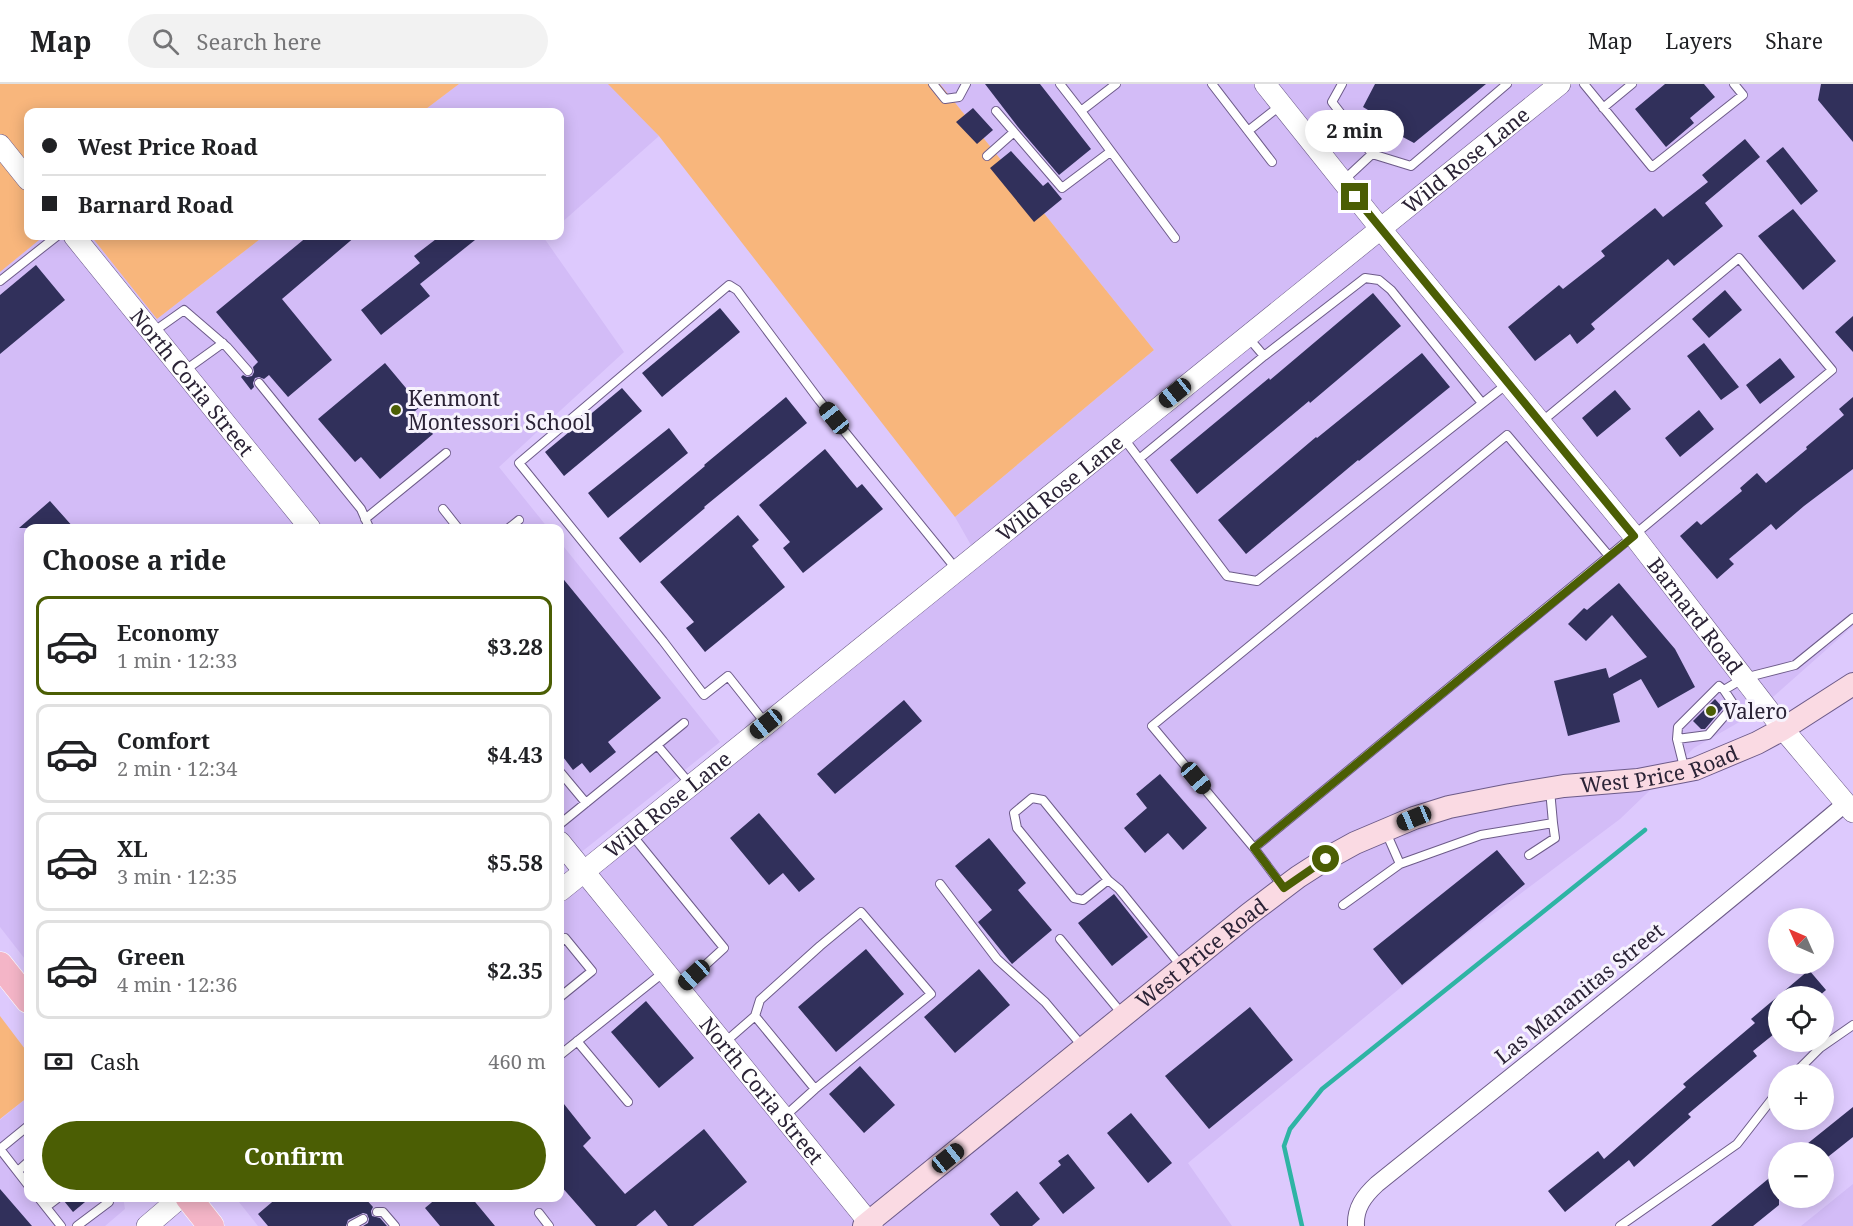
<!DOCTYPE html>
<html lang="en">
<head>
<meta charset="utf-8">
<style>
  body { margin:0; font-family:"Noto Serif",serif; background:#f2f2f2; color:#202124; height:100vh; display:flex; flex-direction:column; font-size:22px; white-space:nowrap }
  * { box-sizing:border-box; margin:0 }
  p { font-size:20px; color:#757577 }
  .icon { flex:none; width:33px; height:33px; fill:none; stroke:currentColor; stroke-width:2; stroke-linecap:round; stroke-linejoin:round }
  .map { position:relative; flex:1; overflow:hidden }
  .sheet { position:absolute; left:24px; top:440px; width:540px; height:678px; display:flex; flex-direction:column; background:#fff; border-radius:12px; box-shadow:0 3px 15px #0003 }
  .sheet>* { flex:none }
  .banner { position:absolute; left:24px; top:24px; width:540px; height:132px; border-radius:12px; box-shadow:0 3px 15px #0003; display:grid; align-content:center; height:132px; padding:0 18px; background:#fff }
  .needle { width:39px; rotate:315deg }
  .tools { position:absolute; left:1768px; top:824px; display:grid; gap:12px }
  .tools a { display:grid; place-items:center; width:66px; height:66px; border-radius:50%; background:#fff; box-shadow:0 3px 15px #0003; font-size:30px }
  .end { position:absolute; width:27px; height:27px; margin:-14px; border:8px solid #4b5e04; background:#fff; box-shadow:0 0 0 3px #fff }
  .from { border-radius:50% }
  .bubble { position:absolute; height:42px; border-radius:21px; background:#fff; box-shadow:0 3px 15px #0003; font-size:20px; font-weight:700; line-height:42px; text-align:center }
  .car { position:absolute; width:18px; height:36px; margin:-18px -9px; border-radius:8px; box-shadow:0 0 4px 2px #0007; background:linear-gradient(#222 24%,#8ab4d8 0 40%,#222 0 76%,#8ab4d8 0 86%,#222 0) }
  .banner b { display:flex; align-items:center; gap:21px; height:57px; font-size:22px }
  .banner b+b { border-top:2px solid #e0e0e0 }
  .banner i { width:15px; height:15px; background:#202124 }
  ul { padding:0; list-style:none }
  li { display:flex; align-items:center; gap:18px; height:99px; margin:0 12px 9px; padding:0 6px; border:3px solid #e0e0e0; border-radius:12px }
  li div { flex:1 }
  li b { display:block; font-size:22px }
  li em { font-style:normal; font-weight:700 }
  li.active { border-color:#4b5e04 }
  li>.icon { width:54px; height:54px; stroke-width:1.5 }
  h2 { padding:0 18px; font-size:27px; line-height:72px }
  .pay { display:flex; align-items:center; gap:15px; height:66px; padding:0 18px; font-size:22px }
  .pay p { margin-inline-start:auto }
  .action { display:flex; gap:12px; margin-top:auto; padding:12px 18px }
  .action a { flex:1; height:69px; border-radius:36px; background:#4b5e04; color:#fff; font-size:24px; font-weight:700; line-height:69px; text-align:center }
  header { display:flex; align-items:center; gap:36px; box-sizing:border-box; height:84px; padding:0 30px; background:#fff; border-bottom:2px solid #e0e0e0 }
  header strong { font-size:28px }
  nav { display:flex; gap:33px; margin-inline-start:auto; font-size:21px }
  .search { width:420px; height:54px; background:#f2f2f2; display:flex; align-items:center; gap:15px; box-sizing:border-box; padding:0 21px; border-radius:33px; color:#757577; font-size:22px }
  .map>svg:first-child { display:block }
  .built { fill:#d3bcf7 }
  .green { fill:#f8b67c }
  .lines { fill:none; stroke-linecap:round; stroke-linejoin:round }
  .stream { stroke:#2eb4a4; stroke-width:4.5 }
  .building { fill:#31305b }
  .service-casing { stroke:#6d5b89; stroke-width:10 }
  .minor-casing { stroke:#6d5b89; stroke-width:18 }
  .tertiary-casing { stroke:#6d5b89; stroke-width:22 }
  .secondary-casing { stroke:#6d5b89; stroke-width:24 }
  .primary-casing { stroke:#fff; stroke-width:27 }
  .service { stroke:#fff; stroke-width:8 }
  .minor { stroke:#fff; stroke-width:16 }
  .tertiary { stroke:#fff; stroke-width:21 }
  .secondary { stroke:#fadae3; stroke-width:22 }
  .primary { stroke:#f4b5c7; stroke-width:26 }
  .route { stroke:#4b5e04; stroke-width:8 }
  .poi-dot { fill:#4b5e04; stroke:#f7f3fd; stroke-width:2 }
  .labels { text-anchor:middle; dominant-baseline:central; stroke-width:6; stroke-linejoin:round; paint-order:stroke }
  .street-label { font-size:21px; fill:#2b2336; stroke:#f7f3fd }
  .poi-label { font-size:21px; fill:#2b2336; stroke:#f7f3fd; text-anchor:start }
</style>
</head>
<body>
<header>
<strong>Map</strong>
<div class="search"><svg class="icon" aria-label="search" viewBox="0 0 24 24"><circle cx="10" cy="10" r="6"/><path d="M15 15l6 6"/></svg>Search here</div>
<nav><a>Map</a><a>Layers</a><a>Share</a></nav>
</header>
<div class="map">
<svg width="1853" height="1142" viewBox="0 0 1853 1142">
  <rect width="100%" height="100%" fill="#ddc9fd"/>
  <path class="built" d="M459,0h155l45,52 -99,88v-112h-138z
    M940,0h913v542l-98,87 -61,35 -74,71 -164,123 -268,221 44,63h-974l-23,-29h325v-292l420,-344 -25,-44 199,-167z
    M44,152h47l66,83 107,-83h282l-2,2 80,114 -125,115 49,61h-520v435l-28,-36v-655z
    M560,458l160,200 -160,127z
    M28,1013v100h95l2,12 -20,17h-105v-106z
    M1853,1100v42h-52z"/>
  <path class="green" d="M0,0h459l-37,28h-394v124h16l-44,36z
    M608,0h332l214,266 -199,167 -296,-381z
    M91,152h173l-107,83z
    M0,932l28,37v44l-28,22z"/>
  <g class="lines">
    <path class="stream" d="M1302,1142l-18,-80 6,-17 32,-40 323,-259"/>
  </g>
  <path class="building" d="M985,0h55l51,65 -32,26 -41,-48z
    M1375,0h111l-72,59 -28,-15 -13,-15 -10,-6z
    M1665,0h39l11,13 -25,21 4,5 -28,24 -31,-38z
    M1821,0h32v58l-35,-42z
    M973,24l20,22 -16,14 -21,-22z
    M1745,55l15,18 -55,46 18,23 -49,40 -6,-7 -77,65 4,5 -18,15 -7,-10 -35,27 -27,-34 51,-42 4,4 42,-33 -4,-5 54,-43 8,9 45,-35 -6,-7z
    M1783,63l35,44 -17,14 -35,-44z
    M1011,67l32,35 5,-4 14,17 -28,23 -44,-54z
    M1793,125l43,52 -33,29 -45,-54z
    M308,152h48l-74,63 50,61 -44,37 -19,-22 -5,4 -5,-2 -4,1 -2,5 1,4 -3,3 -10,-13 2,-2 4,2 5,-1 2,-4 -1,-5 5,-5 -42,-50z
    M440,152h40l-60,48 10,12 -49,39 -20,-25 59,-47 -6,-7z
    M36,181l29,35 -65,54v-59z
    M1725,206l17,20 -33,28 -17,-19z
    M1373,209l28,33 -91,77 -1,-2 -112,93 -27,-34 99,-82 1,2z
    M720,224l20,24 -78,65 -20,-24z
    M1853,232v36l-18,-20z
    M1704,259l35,44 -18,13 -34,-44z
    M1422,269l28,34 -91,74 -1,-1 -112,94 -28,-34 98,-83 1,1z
    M1780,274l15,19 -35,27 -14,-19z
    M385,279l36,43 -7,6 19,22 -53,45 -19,-22 -6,5 -37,-43z
    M622,304l20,23 -78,65 -19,-24z
    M1615,306l16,19 -34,28 -15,-19z
    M786,313l21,26 -103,84 1,1 -65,55 -21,-25 86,-72 -1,-1z
    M1853,313v72l-49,37 -28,24 -5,-6 -42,35 5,5 -17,15 -37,-43 17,-15 4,4 41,-34 -2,-3 17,-15 9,10 41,-34 -1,-2 38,-32 -5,-6z
    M1699,326l15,19 -34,28 -15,-19z
    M669,344l19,25 -80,65 -20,-25z
    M825,365l32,39 5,-4 21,25 -80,64 -20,-25 7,-6 -31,-37z
    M50,417l24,27h-55z
    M738,431l21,25 -7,6 33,41 -80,65 -19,-24 8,-6 -34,-40z
    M560,491l101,123 -53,44 8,10 -26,21 -8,-10 -9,7 -13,-17z
    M1619,499l56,66 20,38 -37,21 -17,-29 -28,15 7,28 -52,14 -14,-55 52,-13 3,10 38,-21 -35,-42 -26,26 -18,-17 16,-16 3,2z
    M1715,615l8,9 -18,21h-4l-8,-8z
    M904,616l18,21 -87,73 -18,-20z
    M1160,690l47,54 -24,22 -15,-17 -23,20 -21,-25 23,-20 -11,-14z
    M759,729l56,66 -16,13 -16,-19 -14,12 -39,-47z
    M989,754l37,45 -8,7 34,40 -40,34 -34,-42 14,-12 -37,-44z
    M1497,766l28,34 -123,101 -29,-36z
    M1114,810l34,43 -36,29 -34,-43z
    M866,865l38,45 -68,58 -38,-45z
    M979,885l31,36 -55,48 -31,-36z
    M1809,886l17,20 -7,6h-40v34l-26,21 4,5 -69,58 3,3 -57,50 -5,-7 -64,52 -17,-21 50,-40 6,8 82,-72 -3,-3 72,-61 -4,-4z
    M646,917l48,57 -35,30 -48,-56z
    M1250,923l43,53 -84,69 -44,-53z
    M860,982l35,39 -31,28 -35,-39z
    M560,1015l31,39 -8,8 42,48 79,-65 43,53 -54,44h-25l-13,-16 -19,16h-40l-36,-41z
    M1853,1023v30l-29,23v-8h-27z
    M1131,1029l41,50 -24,20 -41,-50z
    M1068,1070l27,34 -32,26 -24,-31 22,-18 -3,-4z
    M1779,1086v35l-26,21h-42z
    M0,1105l32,37h-32z
    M1017,1107l23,28 -8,7h-32l-10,-12z
    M65,1113h26l-18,15 -9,-11z
    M278,1113h86l9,10 -2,4 1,5 8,2 7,8h-24l5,-3 1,-4 -2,-5 -4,-1 -15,7 -2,6h-78l-10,-12z
    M438,1113h33l24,29h-55l-15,-18z"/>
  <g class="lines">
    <g class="service-casing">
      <path id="service" d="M933,0l12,15 14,-2 7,-13
        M1060,0l21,27 35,-27
        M1212,0l60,78
        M1342,0l-10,18 40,52 39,12 96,-82
        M1584,0l68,83 91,-72 -9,-11
        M1603,24l29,-24
        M996,27l66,77 48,-36
        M1081,27l94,127
        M1248,47l33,-26
        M987,72l27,-24
        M1343,97l29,-27
        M0,197l57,-45
        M153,248l31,-22 43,37 21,24
        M1247,252l17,20
        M184,287l39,-28
        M259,299l102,126 7,16 -1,3
        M1122,352l105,140 30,5 250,-197
        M1139,375l125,-103 101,-78 14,2 12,10 91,113
        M443,425l15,19
        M365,435l81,-66
        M509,444l10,-8
        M766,640l-38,-48 -24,19 -41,-54 -144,-178 210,-178 8,5 82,110 138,170
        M1677,655l31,-4 26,-30 -10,-15
        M657,661l27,-22
        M1685,687l-8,-32 1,-12 41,-41 5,4 20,-12 51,-13 58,-47
        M561,689l25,30
        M1550,706l3,33
        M560,740l97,-79 33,39
        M1385,746l15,34 81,-29 72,-12 2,15 -26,17
        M632,751l92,113 -45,41
        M1254,764l-102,-122 355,-291 102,121
        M1108,796l-65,-80 -11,-2 -18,15 3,15 57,70 9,2 25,-20 11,9 63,78
        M940,800l57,75 48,43 38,45
        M1283,803l-29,-39 355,-292 223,-186 -93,-112 -199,165
        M1343,821l57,-41
        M1060,855l63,76
        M560,858l5,-4 27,33 -32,26
        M755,932l60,73
        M577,957l51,61
        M724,959l31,-27 5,-16 60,-54 41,-34 70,82 -116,95 -31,28
        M560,971l104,-83
        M1794,990l26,-26 33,-23
        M28,1042l-28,23 28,36
        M18,1087l10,-9
        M38,1113l23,29
        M46,1123l13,-10
        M377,1128h6l12,14
        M539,1129l10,13
        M352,1141l11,-6
        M77,1142l32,-24v-5
        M1620,1142l117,-82 42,-54"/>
    </g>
    <g class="minor-casing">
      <path id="minor" d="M1356,1142c-1,-18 8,-30 21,-42 157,-126 315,-251 469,-381"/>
    </g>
    <g class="tertiary-casing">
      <g id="tertiary">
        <path id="s1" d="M1265,0l115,144 254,308 149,193 70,83"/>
        <path d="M0,61l28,35"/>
        <path id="s2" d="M74,152l236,292"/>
        <path id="s3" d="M560,758l312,384"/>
        <path id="s4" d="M560,807l1000,-807"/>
        <path d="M147,1142l34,-29"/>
      </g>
    </g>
    <g class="secondary-casing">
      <g id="secondary">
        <path id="s5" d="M864,1142l385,-312 49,-37 28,-18 29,-16 59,-25 35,-11 61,-12 54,-9 74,-6 57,-11 62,-26 26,-14 70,-45"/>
      </g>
    </g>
    <g class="primary-casing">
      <path id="primary" d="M0,881l28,35
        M188,1113l23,29"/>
    </g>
    <use href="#service" class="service"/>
    <use href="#minor" class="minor"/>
    <use href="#tertiary" class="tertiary"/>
    <use href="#secondary" class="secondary"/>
    <use href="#primary" class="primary"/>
  </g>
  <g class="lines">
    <path class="route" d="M1326,775l-42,29 -30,-40 380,-312 -279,-339"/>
  </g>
  <g class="poi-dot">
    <circle cx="396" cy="326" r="6"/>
    <circle cx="1711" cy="627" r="6"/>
  </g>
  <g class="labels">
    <g class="street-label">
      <text stroke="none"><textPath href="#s4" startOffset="1164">Wild Rose Lane</textPath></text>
      <text stroke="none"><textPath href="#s2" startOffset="188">North Coria Street</textPath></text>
      <text stroke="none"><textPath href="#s4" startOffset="642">Wild Rose Lane</textPath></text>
      <text stroke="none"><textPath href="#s1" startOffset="684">Barnard Road</textPath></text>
      <text stroke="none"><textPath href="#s5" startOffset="938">West Price Road</textPath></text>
      <text stroke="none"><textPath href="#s4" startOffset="138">Wild Rose Lane</textPath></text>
      <text stroke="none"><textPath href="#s5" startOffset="434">West Price Road</textPath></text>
      <text transform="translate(1579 909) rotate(-39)">Las Mananitas Street</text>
      <text stroke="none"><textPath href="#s3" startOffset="320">North Coria Street</textPath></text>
    </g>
    <g class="poi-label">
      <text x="408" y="314">Kenmont<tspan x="408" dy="24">Montessori School</tspan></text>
      <text x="1723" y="627">Valero</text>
    </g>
  </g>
</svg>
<div class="tools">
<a><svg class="needle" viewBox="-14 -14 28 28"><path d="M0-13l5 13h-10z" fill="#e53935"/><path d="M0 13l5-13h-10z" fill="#757577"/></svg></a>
<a><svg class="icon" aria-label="locate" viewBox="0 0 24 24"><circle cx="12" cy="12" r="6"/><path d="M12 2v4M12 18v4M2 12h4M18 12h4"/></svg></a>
<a>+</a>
<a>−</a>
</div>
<i class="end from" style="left:1326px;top:775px"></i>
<i class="end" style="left:1355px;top:113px"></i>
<div class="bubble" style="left:1305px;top:26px;width:99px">2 min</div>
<i class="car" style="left:1175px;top:309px;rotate:231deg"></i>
<i class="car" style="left:834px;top:334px;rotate:321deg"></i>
<i class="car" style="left:766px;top:640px;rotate:231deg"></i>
<i class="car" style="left:1196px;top:694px;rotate:140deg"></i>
<i class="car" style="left:1414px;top:734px;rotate:248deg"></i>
<i class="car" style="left:694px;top:891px;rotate:228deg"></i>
<i class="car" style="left:948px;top:1074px;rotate:51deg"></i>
<div class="banner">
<b><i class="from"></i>West Price Road</b>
<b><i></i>Barnard Road</b>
</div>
<section class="sheet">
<h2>Choose a ride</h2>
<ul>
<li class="active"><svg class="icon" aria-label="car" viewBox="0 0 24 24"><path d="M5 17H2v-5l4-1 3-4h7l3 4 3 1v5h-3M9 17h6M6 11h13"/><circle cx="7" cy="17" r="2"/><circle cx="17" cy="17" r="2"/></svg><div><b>Economy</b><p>1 min · 12:33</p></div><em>$3.28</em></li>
<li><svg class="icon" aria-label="car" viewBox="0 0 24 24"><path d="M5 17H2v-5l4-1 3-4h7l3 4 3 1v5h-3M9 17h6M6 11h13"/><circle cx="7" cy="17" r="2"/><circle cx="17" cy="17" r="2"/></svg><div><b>Comfort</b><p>2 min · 12:34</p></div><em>$4.43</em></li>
<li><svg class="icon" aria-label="car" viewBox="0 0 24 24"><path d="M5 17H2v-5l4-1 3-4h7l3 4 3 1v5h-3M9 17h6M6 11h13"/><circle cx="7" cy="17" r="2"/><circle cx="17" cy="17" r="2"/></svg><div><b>XL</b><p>3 min · 12:35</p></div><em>$5.58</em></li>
<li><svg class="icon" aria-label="car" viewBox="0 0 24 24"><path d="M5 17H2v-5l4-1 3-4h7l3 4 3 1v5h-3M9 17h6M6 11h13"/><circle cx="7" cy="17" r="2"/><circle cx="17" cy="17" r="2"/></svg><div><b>Green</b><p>4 min · 12:36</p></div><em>$2.35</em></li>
</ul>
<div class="pay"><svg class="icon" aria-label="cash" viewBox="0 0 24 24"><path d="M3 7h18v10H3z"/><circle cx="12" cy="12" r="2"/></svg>Cash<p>460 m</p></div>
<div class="action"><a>Confirm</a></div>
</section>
</div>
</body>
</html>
